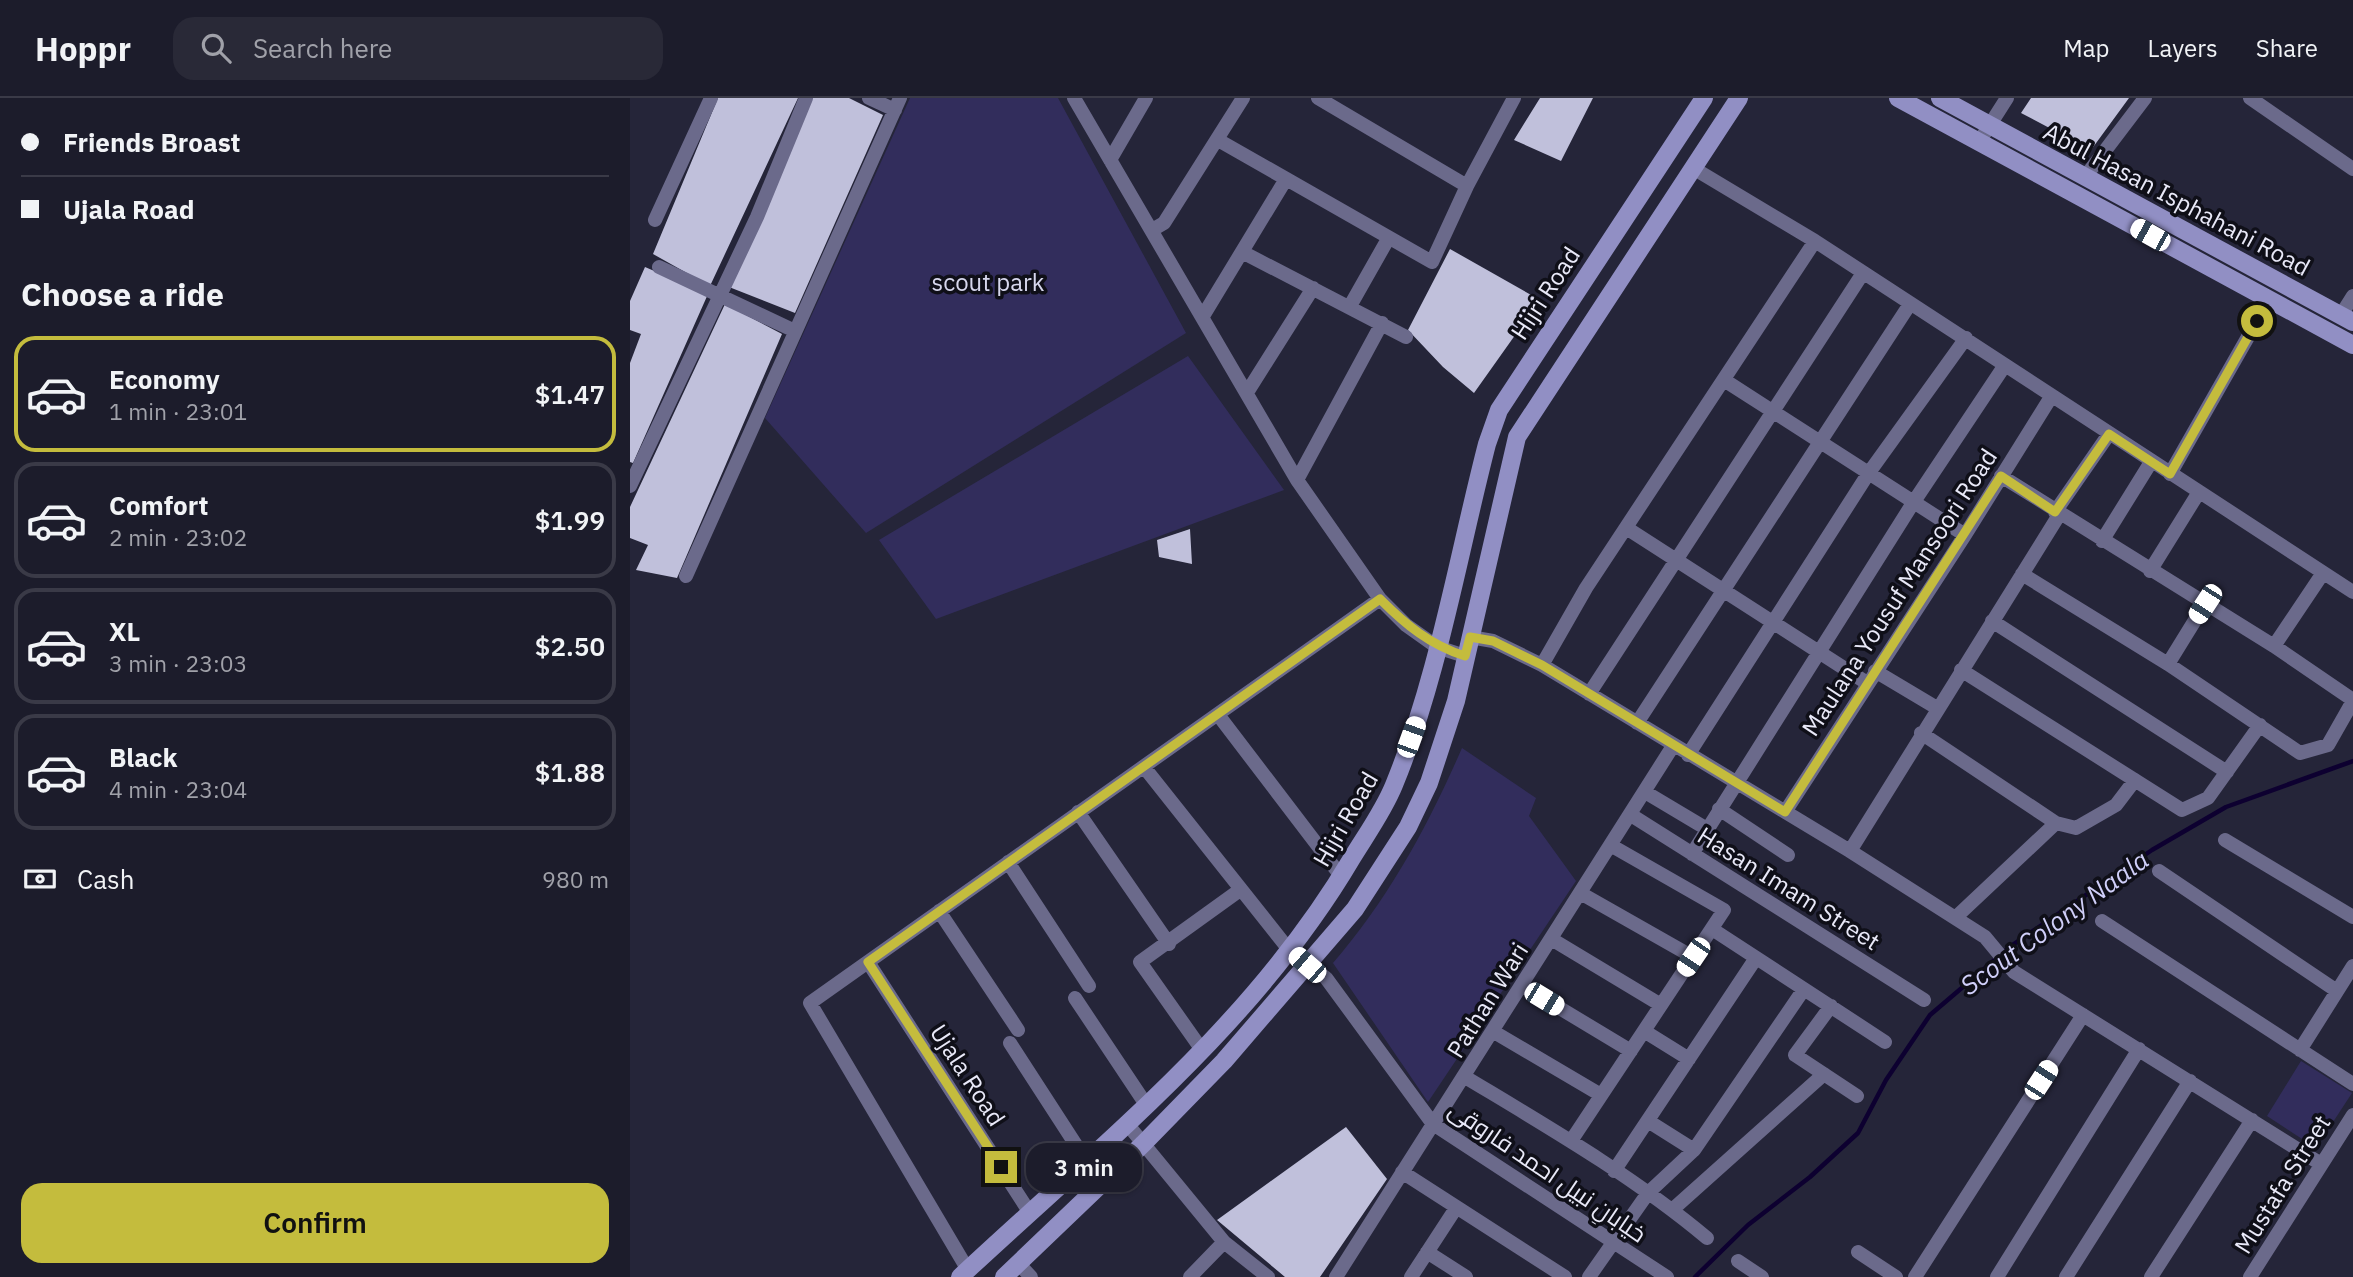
<!DOCTYPE html>
<html lang="en">
<head>
<meta charset="utf-8">
<style>
  body { margin:0; font-family:"IBM Plex Sans",Cairo,sans-serif; background:#292937; color:#f1f3f6; height:100vh; display:flex; flex-direction:column; font-size:26px; white-space:nowrap }
  * { box-sizing:border-box; margin:0 }
  p { font-size:23px; color:#a0a1a9 }
  .icon { flex:none; width:38px; height:38px; fill:none; stroke:currentColor; stroke-width:2; stroke-linecap:round; stroke-linejoin:round }
  .map { position:relative; flex:1; overflow:hidden }
  .sheet { display:flex; flex-direction:column; background:#1c1c2b; width:630px }
  .sheet>* { flex:none }
  .banner { display:grid; align-content:center; height:154px; padding:0 21px; background:#1c1c2b }
  .end { position:absolute; width:32px; height:32px; margin:-16px; border:9px solid #c4bc3d; background:#111; box-shadow:0 0 0 4px #111 }
  .from { border-radius:50% }
  .bubble { position:absolute; height:49px; border-radius:21px; background:#1c1c2b; box-shadow:0 2px 5px #0004,0 0 0 2px #3a3a47; font-size:23px; font-weight:600; line-height:49px; text-align:center }
  .car { position:absolute; width:21px; height:42px; margin:-21px -10px; border-radius:9px; box-shadow:0 0 5px 2px #0007; background:linear-gradient(#fff 24%,#345 0 40%,#fff 0 76%,#345 0 86%,#fff 0) }
  .banner b { display:flex; align-items:center; gap:24px; height:66px; font-size:26px }
  .banner b+b { border-top:2px solid #3a3a47 }
  .banner i { width:18px; height:18px; background:#f1f3f6 }
  ul { padding:0; list-style:none }
  li { display:flex; align-items:center; gap:21px; height:116px; margin:0 14px 10px; padding:0 7px; border:4px solid #3a3a47; border-radius:21px }
  li div { flex:1 }
  li b { display:block; font-size:26px }
  li em { font-style:normal; font-weight:600 }
  li.selected { border-color:#c4bc3d }
  li>.icon { width:63px; height:63px; stroke-width:1.5 }
  h2 { padding:0 21px; font-size:32px; line-height:84px }
  .pay { display:flex; align-items:center; gap:18px; height:77px; padding:0 21px; font-size:26px }
  .pay p { margin-inline-start:auto }
  .button { display:flex; gap:14px; margin-top:auto; padding:14px 21px }
  .button a { flex:1; height:80px; border-radius:21px; background:#c4bc3d; color:#111; font-size:28px; font-weight:600; line-height:80px; text-align:center }
  header { display:flex; align-items:center; gap:42px; box-sizing:border-box; height:98px; padding:0 35px; background:#1c1c2b; border-bottom:2px solid #3a3a47 }
  header strong { font-size:33px }
  nav { display:flex; gap:38px; margin-inline-start:auto; font-size:24px }
  .search { width:490px; height:63px; background:#292937; display:flex; align-items:center; gap:18px; box-sizing:border-box; padding:0 24px; border-radius:21px; color:#a0a1a9; font-size:26px }
  main { display:flex; flex:1; min-height:0 }
  .map>svg:first-child { display:block }
  .green { fill:#322d5c }
  .lines { fill:none; stroke-linecap:round; stroke-linejoin:round }
  .stream { stroke:#0d0030; stroke-width:4.5 }
  .building { fill:#c0c0db }
  .minor { stroke:#6b6a8b; stroke-width:14 }
  .secondary { stroke:#918fc4; stroke-width:18 }
  .route { stroke:#c4bc3d; stroke-width:9 }
  .labels { text-anchor:middle; dominant-baseline:central; stroke-width:7; stroke-linejoin:round; paint-order:stroke }
  .street-label { font-size:24px; fill:#e9e9f8; stroke:#0f0f18 }
  .park-label { font-size:24px; fill:#d7d7ed; stroke:#0f0f18 }
  .water-label { font-size:26px; font-style:italic; fill:#d0cff9; stroke:#0f0f18 }
</style>
</head>
<body>
<header>
<strong>Hoppr</strong>
<div class="search"><svg class="icon" aria-label="search" viewBox="0 0 24 24"><circle cx="10" cy="10" r="6"/><path d="M15 15l6 6"/></svg>Search here</div>
<nav><a>Map</a><a>Layers</a><a>Share</a></nav>
</header>
<main>
<section class="sheet">
<div class="banner">
<b><i class="from"></i>Friends Broast</b>
<b><i></i>Ujala Road</b>
</div>
<h2>Choose a ride</h2>
<ul>
<li class="selected"><svg class="icon" aria-label="car" viewBox="0 0 24 24"><path d="M5 17H2v-5l4-1 3-4h7l3 4 3 1v5h-3M9 17h6M6 11h13"/><circle cx="7" cy="17" r="2"/><circle cx="17" cy="17" r="2"/></svg><div><b>Economy</b><p>1 min · 23:01</p></div><em>$1.47</em></li>
<li><svg class="icon" aria-label="car" viewBox="0 0 24 24"><path d="M5 17H2v-5l4-1 3-4h7l3 4 3 1v5h-3M9 17h6M6 11h13"/><circle cx="7" cy="17" r="2"/><circle cx="17" cy="17" r="2"/></svg><div><b>Comfort</b><p>2 min · 23:02</p></div><em>$1.99</em></li>
<li><svg class="icon" aria-label="car" viewBox="0 0 24 24"><path d="M5 17H2v-5l4-1 3-4h7l3 4 3 1v5h-3M9 17h6M6 11h13"/><circle cx="7" cy="17" r="2"/><circle cx="17" cy="17" r="2"/></svg><div><b>XL</b><p>3 min · 23:03</p></div><em>$2.50</em></li>
<li><svg class="icon" aria-label="car" viewBox="0 0 24 24"><path d="M5 17H2v-5l4-1 3-4h7l3 4 3 1v5h-3M9 17h6M6 11h13"/><circle cx="7" cy="17" r="2"/><circle cx="17" cy="17" r="2"/></svg><div><b>Black</b><p>4 min · 23:04</p></div><em>$1.88</em></li>
</ul>
<div class="pay"><svg class="icon" aria-label="cash" viewBox="0 0 24 24"><path d="M3 7h18v10H3z"/><circle cx="12" cy="12" r="2"/></svg>Cash<p>980 m</p></div>
<div class="button"><a>Confirm</a></div>
</section>
<div class="map">
<svg width="1723" height="1179" viewBox="0 0 1723 1179">
  <rect width="100%" height="100%" fill="#252539"/>
  <path class="green" d="M280,0h148l128,235 -320,200 -101,-115z
    M558,258l96,134 -348,129 -57,-79z
    M832,650l74,50 -7,18 47,65 -148,221 -95,-139c56,-65 95,-137 129,-215z
    M1671,963l51,32 -36,55 -49,-32z"/>
  <g class="lines">
    <path class="stream" d="M1065,1179l53,-52 62,-48 48,-44 28,-53 44,-65 81,-69 141,-96 74,-43 127,-46"/>
  </g>
  <path class="building" d="M88,0h80l-88,188 -57,-32z
    M181,0h38l34,17 -88,198 -66,-26z
    M910,0h53l-32,63 -47,-21z
    M1401,0h98l-38,52 -70,-37z
    M820,151l90,51 -66,93 -31,-26 -35,-37z
    M15,169l63,27 -75,169 -3,-1v-99l11,-29 -11,-4v-29z
    M95,206l57,30 -105,244 -41,-8 12,-25 -18,-7v-31z
    M560,431l2,35 -33,-7 -2,-17z
    M716,1029l41,52 -67,98h-35l-68,-57z"/>
  <g class="lines">
    <path class="minor" d="M239,0l26,12
      M444,0l223,382 83,119 26,26 31,22 28,9
      M688,0l149,88
      M1620,0l103,71
      M588,42l214,122 35,-76 47,-88
      M1349,44l28,-44
      M480,62l36,-62
      M1063,70l122,73 538,351
      M1455,79l60,-79
      M25,122l56,-122
      M522,132l12,-7 79,-125
      M614,155l162,84
      M29,169l136,64
      M720,208l38,-67
      M1711,217l12,-19
      M573,218l83,-137
      M1094,282l241,155
      M618,293l65,-103
      M1540,376l99,-174
      M1371,378l273,170 79,54
      M667,382l85,-157
      M0,388l127,-269 49,-119
      M1425,414l54,-78
      M998,431l239,154
      M1472,443l49,-79
      M1520,473l49,-79
      M1392,476l146,90 132,89 28,-8 25,-44
      M56,478l214,-478
      M1362,523l235,151
      M840,539l23,4 49,24 308,186 135,86 29,35 307,192
      M1644,548l49,-73
      M1538,566l37,-60
      M912,567l44,-77 229,-347
      M1331,572l221,140 26,-12 52,-73
      M1245,573l62,37
      M959,596l274,-421
      M589,618l122,160
      M1007,625l273,-419
      M1291,635l135,90 -101,95
      M1058,657l180,-281 98,-136
      M514,669l146,184 36,27 107,146 234,153
      M1015,694l62,37
      M1089,711l69,46
      M448,714l91,132
      M1155,714l180,-277 86,-138
      M1001,717l293,185
      M1426,725l20,5 40,-23 19,-25
      M1595,742l128,77
      M1220,753l209,-336
      M1062,756l221,-351 92,-138
      M378,764l81,124
      M1529,773l178,120
      M952,796l111,63
      M309,813l79,119
      M1472,823l251,163
      M1082,831l173,113
      M923,842l108,65
      M238,864l162,251
      M893,888l108,65
      M445,900l72,108
      M1201,908l-36,49 62,41
      M1014,933l45,28
      M864,934l107,63
      M380,945l77,119
      M572,952l-62,-88 100,-72
      M1670,952l53,-84
      M835,979c83,50 168,99 242,161
      M1018,1023l46,29 110,-161
      M498,1027l96,117 44,35
      M941,1043l153,-231 -112,-64
      M984,1073l142,-213
      M772,1074l163,105
      M1042,1112l152,-136
      M797,1154l39,25
      M1228,1154l38,25
      M1108,1163l24,16
      M389,1166l12,13
      M338,1172l-158,-267 570,-404
      M560,1179l34,-35
      M706,1179l337,-531
      M781,1179l45,-69
      M959,1179l59,-84 46,-43
      M1285,1179l168,-262
      M1367,1179l142,-228
      M1436,1179l124,-196
      M1521,1179l101,-157
      M1620,1179l103,-162"/>
    <path class="secondary" d="M1268,0l455,247
      M1310,0l413,224
      M330,1179c140,-131 293,-251 392,-419 14,-23 32,-48 42,-73 44,-107 64,-229 93,-341l12,-34 205,-312
      M374,1179l139,-133 81,-83 131,-152 53,-82 21,-44 27,-82 61,-264 222,-339"/>
  </g>
  <g class="lines">
    <path class="route" d="M371,1069l-133,-205 512,-363c26,26 50,46 85,57l5,-19 23,4 49,24 243,147 216,-336 54,36 54,-78 61,40 87,-153"/>
  </g>
  <g class="labels">
    <g class="street-label">
      <text transform="translate(1547 101) rotate(28)">Abul Hasan Isphahani Road</text>
      <text transform="translate(915 195) rotate(-57)">Hijri Road</text>
      <text transform="translate(1269 494) rotate(-57)">Maulana Yousuf Mansoori Road</text>
      <text transform="translate(715 721) rotate(-60)">Hijri Road</text>
      <text transform="translate(1159 790) rotate(32)">Hasan Imam Street</text>
      <text transform="translate(857 902) rotate(-58)">Pathan Wari</text>
      <text transform="translate(338 977) rotate(57)">Ujala Road</text>
      <text transform="translate(918 1073) rotate(34)">خیابانِ نبیل احمد فاروقی</text>
      <text transform="translate(1652 1086) rotate(-58)">Mustafa Street</text>
    </g>
    <g class="park-label">
      <text x="358" y="184">scout park</text>
    </g>
    <g class="water-label">
      <text transform="translate(1424 824) rotate(-36)">Scout Colony Naala</text>
    </g>
  </g>
</svg>
<i class="end from" style="left:1627px;top:223px"></i>
<i class="end" style="left:371px;top:1069px"></i>
<div class="bubble" style="left:396px;top:1045px;width:116px">3 min</div>
<i class="car" style="left:1520px;top:137px;rotate:299deg"></i>
<i class="car" style="left:1575px;top:506px;rotate:213deg"></i>
<i class="car" style="left:781px;top:639px;rotate:20deg"></i>
<i class="car" style="left:1063px;top:859px;rotate:214deg"></i>
<i class="car" style="left:677px;top:867px;rotate:311deg"></i>
<i class="car" style="left:914px;top:901px;rotate:121deg"></i>
<i class="car" style="left:1411px;top:982px;rotate:33deg"></i>
</div>
</main>
</body>
</html>
